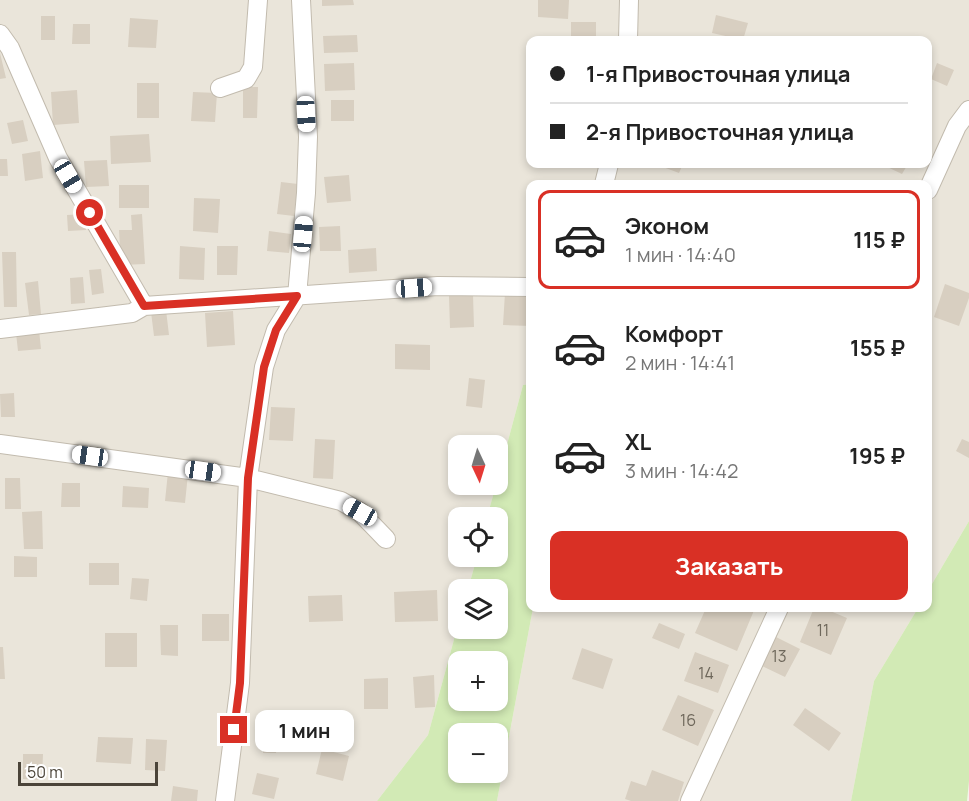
<!DOCTYPE html>
<html lang="ru">
<head>
<meta charset="utf-8">
<style>
  body { margin:0; font-family:Manrope,sans-serif; background:#f2f2f2; color:#222; height:100vh; display:flex; flex-direction:column; font-size:22px; white-space:nowrap }
  * { box-sizing:border-box; margin:0 }
  p { font-size:20px; color:#767676 }
  .icon { flex:none; width:33px; height:33px; fill:none; stroke:currentColor; stroke-width:2; stroke-linecap:round; stroke-linejoin:round }
  .map { position:relative; flex:1; overflow:hidden }
  .drawer { position:absolute; left:526px; top:180px; width:406px; height:432px; display:flex; flex-direction:column; background:#fff; border-radius:12px; box-shadow:0 3px 9px #0003 }
  .drawer>* { flex:none }
  .guide { position:absolute; left:526px; top:36px; width:406px; height:132px; border-radius:12px; box-shadow:0 3px 9px #0003; display:grid; align-content:center; height:132px; padding:0 24px; background:#fff }
  .needle { width:39px; rotate:176deg }
  .tools { position:absolute; left:448px; top:435px; display:grid; gap:12px }
  .tools a { display:grid; place-items:center; width:60px; height:60px; border-radius:12px; background:#fff; box-shadow:0 3px 9px #0003; font-size:30px }
  .scale { position:absolute; left:18px; bottom:15px; width:140px; box-sizing:border-box; padding-left:6px; border:3px solid #4b4439; border-top:0; font-size:16px; line-height:21px; white-space:nowrap; color:#4b4439; -webkit-text-stroke:4px #fff; paint-order:stroke }
  .end { position:absolute; width:27px; height:27px; margin:-14px; border:8px solid #d93025; background:#fff; box-shadow:0 0 0 3px #fff }
  .from { border-radius:50% }
  .bubble { position:absolute; height:42px; border-radius:12px; background:#fff; box-shadow:0 3px 9px #0003; font-size:20px; font-weight:700; line-height:42px; text-align:center }
  .car { position:absolute; width:18px; height:36px; margin:-18px -9px; border-radius:8px; box-shadow:0 0 4px 2px #0007; background:linear-gradient(#fff 24%,#345 0 40%,#fff 0 76%,#345 0 86%,#fff 0) }
  .guide b { display:flex; align-items:center; gap:21px; height:57px; font-size:22px }
  .guide b+b { border-top:2px solid #e0e0e0 }
  .guide i { width:15px; height:15px; background:#222 }
  ul { padding:10px 0 0; list-style:none }
  li { display:flex; align-items:center; gap:18px; height:99px; margin:0 12px 9px; padding:0 12px; border:3px solid transparent; border-radius:12px }
  li div { flex:1 }
  li b { display:block; font-size:22px }
  li em { font-style:normal; font-weight:700 }
  li.on { border-color:#d93025 }
  li>.icon { width:54px; height:54px; stroke-width:1.5 }
  .cta { display:flex; gap:12px; margin-top:auto; padding:12px 24px }
  .cta a { flex:1; height:69px; border-radius:12px; background:#d93025; color:#fff; font-size:24px; font-weight:700; line-height:69px; text-align:center }
  .map>svg:first-child { display:block }
  .residential { fill:#eae5da; fill-rule:evenodd }
  .green { fill:#d2eab5; fill-rule:evenodd }
  .building { fill:#d8cfc1 }
  .lines { fill:none; stroke-linecap:round; stroke-linejoin:round }
  .minor-casing { stroke:#c2bbae; stroke-width:20 }
  .minor { stroke:#fff; stroke-width:18 }
  .route { stroke:#d93025; stroke-width:8 }
  .labels { text-anchor:middle; dominant-baseline:central; stroke-width:4.5; stroke-linejoin:round; paint-order:stroke }
  .number-label { font-size:16px; fill:#6e675b }
</style>
</head>
<body>
<div class="map">
<svg width="969" height="801" viewBox="0 0 969 801">
  <rect width="100%" height="100%" fill="#f6f3ec"/>
  <path class="residential" d="M0,0h969v521l-40,68 -1,-405h-397v200l-8,1 -25,93v-32h-39v38l37,1 -9,32 -28,1v38l18,1 -9,32 -9,1v31l-31,114 -51,66h-377zM531,40h397v124h-397z
    M533,608h385l-44,73 -23,120h-354z"/>
  <path class="green" d="M531,384v224h2l-36,193h-120l51,-66 31,-114v7h39v-38l-30,-1 9,-32 21,-1v-38l-11,-1 9,-32 2,-1v-6l25,-93zM459,662h39v38h-39zM459,734h39v38h-39z
    M969,521v260l-2,20h-116l23,-120 44,-73h10l1,-19z"/>
  <path class="building" d="M322,0h31l1,5 -32,1z
    M538,0h31l-1,19 -30,-2z
    M716,15l32,8 -5,17 -31,-7z
    M41,16h14v24h-14z
    M130,18l28,2 -2,28 -28,-1z
    M571,22h25v18h-25z
    M73,24h17v20h-18z
    M357,35l1,17 -34,1 -1,-17z
    M0,53l6,25 -6,1z
    M354,63l1,27 -30,1 -1,-27z
    M937,63l17,7 -7,16 -16,-7z
    M137,83h22v35h-22z
    M243,87h15l-1,31h-14z
    M77,90l2,33 -26,2 -2,-33z
    M193,92l24,1 -2,29 -24,-1z
    M331,100h23v21h-23z
    M23,120l5,21 -16,3 -5,-21z
    M149,134l2,28 -40,2 -1,-28z
    M40,151l3,27 -18,3 -3,-27z
    M0,159h7l1,17h-8z
    M107,160l2,26 -23,1 -2,-26z
    M655,164h28l-4,9z
    M881,164h27l-6,10z
    M349,175l2,26 -24,2 -3,-26z
    M281,182l17,2 -4,32 -17,-2z
    M119,185h30v23h-30z
    M194,198l26,1 -2,34 -25,-2z
    M85,214l1,16 -18,1 -1,-16z
    M142,214l3,50 -24,1 -2,-35h13l-1,-15z
    M340,226l1,25h-21l-1,-24z
    M269,231l22,3 -2,19 -22,-2z
    M180,246l25,2 -1,32 -25,-1z
    M217,246h21l-1,29h-20z
    M376,248l1,23 -28,2 -1,-23z
    M2,252h14l1,55h-13z
    M101,269l3,24 -12,2 -3,-25z
    M83,277l2,26 -14,1 -1,-26z
    M38,281l3,33 -12,1 -4,-32z
    M945,284l24,9v5l-10,28 -25,-9z
    M505,293l26,2v31l-28,-1z
    M473,295l1,32 -24,1 -1,-32z
    M166,310l3,25 -15,1 -3,-24z
    M233,311l2,34 -28,2 -2,-34z
    M39,330l2,19 -23,2 -2,-18z
    M395,344l35,1v25l-35,-1z
    M469,378l16,2 -3,28 -16,-2z
    M14,393l1,24h-14l-1,-23z
    M271,407l24,1 -2,33 -24,-1z
    M315,439l20,1 -2,39 -20,-1z
    M962,439l7,3v16l-13,-7z
    M168,472l20,2 -3,29 -20,-2z
    M5,478h15l1,31h-16z
    M62,483h18v24h-19z
    M123,486l26,2 -1,20 -26,-1z
    M42,511l1,38h-19l-2,-37z
    M14,556l23,1v20h-23z
    M89,563h30v22h-30z
    M132,578l17,1 -2,22 -17,-2z
    M437,590l1,31 -43,1 -1,-30z
    M342,595l1,26 -34,1 -1,-26z
    M706,608h49l-18,43 -42,-18z
    M814,608h9l24,10 -16,37 -31,-13z
    M202,614h27v27h-27z
    M659,623l26,11 -6,15 -27,-11z
    M160,625h18v31l-17,-1z
    M105,633h32v34h-32z
    M772,635l28,14 -15,28 -27,-13z
    M0,647h3l2,32h-5z
    M582,648l31,11 -10,30 -31,-10z
    M695,652l34,13 -11,28 -34,-12z
    M434,675l1,32 -20,1 -2,-31z
    M388,678v31h-24v-30z
    M678,695l36,15 -16,36 -36,-16z
    M805,708l36,25 -12,18 -36,-26z
    M264,722h14l-2,31h-13z
    M98,737l35,1 -2,26 -35,-2z
    M146,739l21,1 -2,31 -20,-1z
    M322,749l27,7 -6,25 -27,-7z
    M23,754h20l-1,26 -19,-1z
    M652,770l32,12 -6,19h-47l-6,-2 6,-18 15,5z
    M257,773l22,5 -5,21 -22,-5z
    M173,786l25,4 -1,11h-26z"/>
  <g class="lines">
    <g class="minor-casing">
      <path id="minor" d="M0,34l10,14 48,110 86,148
        M628,40l1,-40
        M220,88l26,-9 7,-12 5,-67
        M604,184l5,-20
        M928,190l29,-64 12,-16
        M0,329l132,-16 12,-7 294,-20 93,1
        M0,444l248,34 93,23 19,11 26,27
        M225,801l15,-118 8,-205 16,-111 12,-37 21,-34 9,-103 2,-56 -7,-137
        M690,801l89,-193"/>
    </g>
    <use href="#minor" class="minor"/>
  </g>
  <g class="lines">
    <path class="route" d="M90,213l54,93 153,-10 -21,34 -12,37 -16,111 -8,205 -6,47"/>
  </g>
  <g class="labels">
    <g class="number-label">
      <text x="823" y="630">11</text>
      <text x="779" y="656">13</text>
      <text x="706" y="673">14</text>
      <text x="688" y="720">16</text>
    </g>
  </g>
</svg>
<div class="tools">
<a><svg class="needle" viewBox="-14 -14 28 28"><path d="M0-13l5 13h-10z" fill="#e53935"/><path d="M0 13l5-13h-10z" fill="#767676"/></svg></a>
<a><svg class="icon" aria-label="locate" viewBox="0 0 24 24"><circle cx="12" cy="12" r="6"/><path d="M12 2v4M12 18v4M2 12h4M18 12h4"/></svg></a>
<a><svg class="icon" aria-label="layers" viewBox="0 0 24 24"><path d="M12 4l9 5-9 5-9-5zM3 14l9 5 9-5"/></svg></a>
<a>+</a>
<a>−</a>
</div>
<div class="scale">50 m</div>
<i class="end from" style="left:90px;top:213px"></i>
<i class="end" style="left:234px;top:730px"></i>
<div class="bubble" style="left:255px;top:710px;width:99px">1 мин</div>
<i class="car" style="left:306px;top:114px;rotate:177deg"></i>
<i class="car" style="left:68px;top:176px;rotate:149deg"></i>
<i class="car" style="left:303px;top:234px;rotate:5deg"></i>
<i class="car" style="left:414px;top:288px;rotate:86deg"></i>
<i class="car" style="left:90px;top:456px;rotate:278deg"></i>
<i class="car" style="left:203px;top:471px;rotate:98deg"></i>
<i class="car" style="left:360px;top:512px;rotate:299deg"></i>
<div class="guide">
<b><i class="from"></i>1-я Привосточная улица</b>
<b><i></i>2-я Привосточная улица</b>
</div>
<section class="drawer">
<ul>
<li class="on"><svg class="icon" aria-label="car" viewBox="0 0 24 24"><path d="M5 17H2v-5l4-1 3-4h7l3 4 3 1v5h-3M9 17h6M6 11h13"/><circle cx="7" cy="17" r="2"/><circle cx="17" cy="17" r="2"/></svg><div><b>Эконом</b><p>1 мин · 14:40</p></div><em>115 ₽</em></li>
<li><svg class="icon" aria-label="car" viewBox="0 0 24 24"><path d="M5 17H2v-5l4-1 3-4h7l3 4 3 1v5h-3M9 17h6M6 11h13"/><circle cx="7" cy="17" r="2"/><circle cx="17" cy="17" r="2"/></svg><div><b>Комфорт</b><p>2 мин · 14:41</p></div><em>155 ₽</em></li>
<li><svg class="icon" aria-label="car" viewBox="0 0 24 24"><path d="M5 17H2v-5l4-1 3-4h7l3 4 3 1v5h-3M9 17h6M6 11h13"/><circle cx="7" cy="17" r="2"/><circle cx="17" cy="17" r="2"/></svg><div><b>XL</b><p>3 мин · 14:42</p></div><em>195 ₽</em></li>
</ul>
<div class="cta"><a>Заказать</a></div>
</section>
</div>
</body>
</html>
